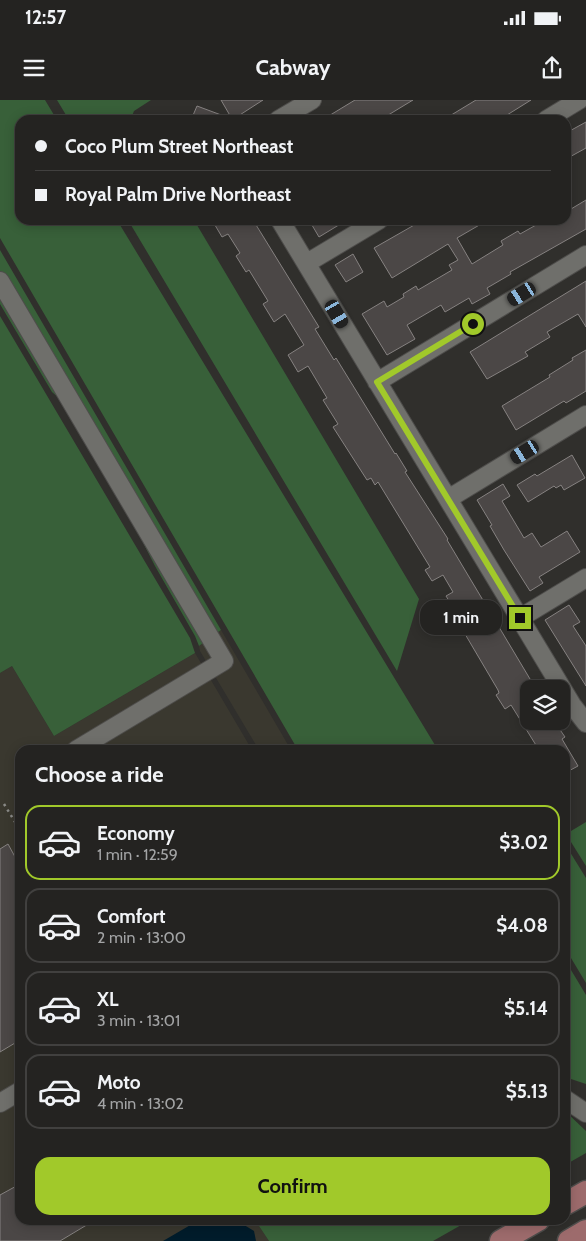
<!DOCTYPE html>
<html lang="en">
<head>
<meta charset="utf-8">
<style>
  body { margin:0; font-family:Cabin,sans-serif; background:#2c2b2a; color:#f1f3f6; height:100vh; display:flex; flex-direction:column; font-size:19px; white-space:nowrap }
  * { box-sizing:border-box; margin:0 }
  p { font-size:16px; color:#a3a4a5 }
  .icon { flex:none; width:28px; height:28px; fill:none; stroke:currentColor; stroke-width:2; stroke-linecap:round; stroke-linejoin:round }
  .map { position:relative; flex:1; overflow:hidden }
  .side { position:absolute; left:15px; top:645px; width:555px; height:480px; display:flex; flex-direction:column; background:#242321; border-radius:15px; box-shadow:0 2px 12px #0003,0 0 0 1px #41403f }
  .side>* { flex:none }
  .banner { position:absolute; left:15px; top:15px; width:556px; height:110px; border-radius:15px; box-shadow:0 2px 12px #0003,0 0 0 1px #41403f; display:grid; align-content:center; height:110px; padding:0 20px; background:#242321 }
  .tools { position:absolute; left:520px; top:580px; display:grid; gap:10px }
  .tools a { display:grid; place-items:center; width:50px; height:50px; border-radius:10px; background:#242321; box-shadow:0 2px 12px #0003,0 0 0 1px #41403f; font-size:25px }
  .end { position:absolute; width:22px; height:22px; margin:-11px; border:6px solid #a1c92a; background:#111; box-shadow:0 0 0 2px #111 }
  .from { border-radius:50% }
  .bubble { position:absolute; height:35px; border-radius:15px; background:#242321; box-shadow:0 2px 12px #0003,0 0 0 1px #41403f; font-size:16px; font-weight:700; line-height:35px; text-align:center }
  .car { position:absolute; width:15px; height:30px; margin:-15px -8px; border-radius:6px; box-shadow:0 0 4px 1px #0007; background:linear-gradient(#222 24%,#8ab4d8 0 40%,#222 0 76%,#8ab4d8 0 86%,#222 0) }
  .banner b { display:flex; align-items:center; gap:18px; height:48px; font-size:19px }
  .banner b+b { border-top:1px solid #41403f }
  .banner i { width:12px; height:12px; background:#f1f3f6 }
  ul { padding:0; list-style:none }
  li { display:flex; align-items:center; gap:15px; height:75px; margin:0 10px 8px; padding:0 10px; border:2px solid #41403f; border-radius:15px }
  li div { flex:1 }
  li b { display:block; font-size:19px }
  li em { font-style:normal; font-weight:700 }
  li.active { border-color:#a1c92a }
  li>.icon { width:45px; height:45px; stroke-width:1.5 }
  h2 { padding:0 20px; font-size:22px; line-height:60px }
  .action { display:flex; gap:10px; margin-top:auto; padding:10px 20px }
  .action a { flex:1; height:58px; border-radius:15px; background:#a1c92a; color:#111; font-size:20px; font-weight:700; line-height:58px; text-align:center }
  .status { display:flex; justify-content:space-between; align-items:center; height:35px; padding:0 25px; background:#242321; direction:ltr }
  .status svg { height:14px; fill:currentColor }
  header { display:flex; justify-content:space-between; align-items:center; height:65px; padding:0 20px; background:#242321; font-size:22px; font-weight:700 }
  .map>svg:first-child { display:block }
  .built { fill:#3a382f }
  .green { fill:#386039 }
  .water { fill:#001c2b }
  .building { fill:#4b4746; stroke:#868281 }
  .lines { fill:none; stroke-linecap:round; stroke-linejoin:round }
  .minor-casing { stroke:#4e4d4b; stroke-width:20 }
  .major-casing { stroke:#4e4d4b; stroke-width:25 }
  .path { stroke:#8b8b88; stroke-width:2.5; stroke-dasharray:2.5 4; stroke-linecap:butt }
  .minor { stroke:#6f6f6b; stroke-width:18 }
  .major { stroke:#9d6b6c; stroke-width:22 }
  .route { stroke:#a1c92a; stroke-width:6 }
</style>
</head>
<body>
<div class="status"><b>12:57</b><svg viewBox="0 0 49 12"><path d="M0 12V9h3v3zM5 12V6h3v6zM10 12V3h3v9zM15 12V0h3v12zM26 1h20v11H26zM47 4h2v5h-2z"/></svg></div>
<header><svg class="icon" aria-label="menu" viewBox="0 0 24 24"><path d="M4 6h16M4 12h16M4 18h16"/></svg>Cabway<svg class="icon" aria-label="share" viewBox="0 0 24 24"><path d="M12 15V3M7 8l5-5 5 5M5 13v7h14v-7"/></svg></header>
<div class="map">
<svg width="586" height="1141" viewBox="0 0 586 1141">
  <rect width="100%" height="100%" fill="#302f2c"/>
  <path class="built" d="M221,530l70,120h-32l-59,-99 -1,-5z
    M195,553l57,97h-232v470h235l14,21h-269v-568l12,-7 42,70z"/>
  <path class="green" d="M0,0h45l12,20h-37v100h97l321,530h-140l-298,-512z
    M57,0h94l-17,11 -2,5 2,4h-65z
    M128,120h66l225,379 -22,72z
    M0,150l221,380 -22,16 -4,-10 -40,-70 -77,-151 -26,-23 -52,-88z
    M0,216l190,322 5,15 -141,83 -42,-70 -12,7z
    M586,722v44l-20,-32z
    M565,744l21,34v105l-21,-35z
    M565,860l21,35v89l-21,-7z
    M565,1011l21,20v22l-21,12z
    M255,1120h215l-37,21h-164z"/>
  <path class="water" d="M199,1120h37l18,11 2,10h-93z"/>
  <path class="building" d="M221,0h42l-31,20h-41l6,-14 35,13z
    M355,0h58l-33,20h-58z
    M476,0h55l-32,20h-56z
    M586,22v26l-20,11v-26z
    M586,100v29l-76,43 1,2 -24,14 3,6 -18,10 -3,-6 -24,14 -4,-7 -34,20 8,14 -28,16 -25,-41 22,-13 3,6 17,-10 -1,-3 13,-8 2,4 34,-20 -3,-5 9,-5 -10,-16 -56,34 -18,-30 42,-24 1,1 9,-5h62l-31,18 15,26 31,-19 -2,-4 17,-10 2,3 25,-14h21v-8z
    M212,120h41l66,107 -4,2 19,31 2,-2 59,96 1,-1 11,18 -2,1 43,67 -1,1 86,144 -4,3v34h25l11,16 -3,2 16,27 -13,7v-23h-26l-28,-45 -6,4 -9,-14 3,-2 -1,-3 -43,-73 3,-2 -12,-19 7,-4 -10,-17 -11,6 -7,-11 5,-3 -52,-85 -3,3 -4,-7 -4,2 -34,-53 5,-3 -15,-24 4,-2 -19,-32 -10,6 -10,-17 16,-10 -19,-31 -11,8 -11,-18 5,-3 -19,-31 -3,2 -10,-16 4,-3 -12,-19 -6,3z
    M309,120h38l-28,17z
    M353,154l10,18 -17,10 -11,-17z
    M586,181v46l-8,-13 -31,18 3,5 -25,15 3,4 -41,23 -17,-27z
    M586,250v41l-20,12 -2,-2 -48,29 -14,-24 48,-29 -1,-2 24,-15 -1,-2z
    M572,355l13,23 -21,12 -3,-5 -5,3 -2,-2 -26,16 -11,-17 18,-11 2,2z
    M503,384l7,12 -8,5 22,37 8,-5 9,14 26,-16 13,21 -41,25 4,6 -13,8 -26,-41 -14,-24 2,-1 -15,-25z
    M569,505l11,17 -7,4 13,20v40l-41,-66z
    M8,744l12,22v174l-20,12v-203z
    M20,1084v36h75l-35,21h-60v-46z"/>
  <g class="lines">
    <g class="minor-casing">
      <path id="minor" d="M278,20l34,-20
        M546,20l33,-20
        M280,120l292,485 14,18
        M307,163l72,-43
        M0,181l224,380 -148,89
        M377,282l209,-127
        M448,399l138,-84
        M520,518l66,-40
        M565,999l21,14
        M0,1003l20,-12"/>
    </g>
    <g class="major-casing">
      <path id="major" d="M565,1104l21,-12
        M501,1141l37,-21
        M569,1141l17,-10"/>
    </g>
    <path class="path" d="M4,704l16,26"/>
    <use href="#minor" class="minor"/>
    <use href="#major" class="major"/>
  </g>
  <g class="lines">
    <path class="route" d="M473,224l-96,58 143,236"/>
  </g>
</svg>
<div class="tools">
<a><svg class="icon" aria-label="layers" viewBox="0 0 24 24"><path d="M12 4l9 5-9 5-9-5zM3 14l9 5 9-5"/></svg></a>
</div>
<i class="end from" style="left:473px;top:224px"></i>
<i class="end" style="left:520px;top:518px"></i>
<div class="bubble" style="left:420px;top:500px;width:82px">1 min</div>
<i class="car" style="left:522px;top:194px;rotate:239deg"></i>
<i class="car" style="left:337px;top:214px;rotate:150deg"></i>
<i class="car" style="left:525px;top:352px;rotate:239deg"></i>
<div class="banner">
<b><i class="from"></i>Coco Plum Street Northeast</b>
<b><i></i>Royal Palm Drive Northeast</b>
</div>
<section class="side">
<h2>Choose a ride</h2>
<ul>
<li class="active"><svg class="icon" aria-label="car" viewBox="0 0 24 24"><path d="M5 17H2v-5l4-1 3-4h7l3 4 3 1v5h-3M9 17h6M6 11h13"/><circle cx="7" cy="17" r="2"/><circle cx="17" cy="17" r="2"/></svg><div><b>Economy</b><p>1 min · 12:59</p></div><em>$3.02</em></li>
<li><svg class="icon" aria-label="car" viewBox="0 0 24 24"><path d="M5 17H2v-5l4-1 3-4h7l3 4 3 1v5h-3M9 17h6M6 11h13"/><circle cx="7" cy="17" r="2"/><circle cx="17" cy="17" r="2"/></svg><div><b>Comfort</b><p>2 min · 13:00</p></div><em>$4.08</em></li>
<li><svg class="icon" aria-label="car" viewBox="0 0 24 24"><path d="M5 17H2v-5l4-1 3-4h7l3 4 3 1v5h-3M9 17h6M6 11h13"/><circle cx="7" cy="17" r="2"/><circle cx="17" cy="17" r="2"/></svg><div><b>XL</b><p>3 min · 13:01</p></div><em>$5.14</em></li>
<li><svg class="icon" aria-label="car" viewBox="0 0 24 24"><path d="M5 17H2v-5l4-1 3-4h7l3 4 3 1v5h-3M9 17h6M6 11h13"/><circle cx="7" cy="17" r="2"/><circle cx="17" cy="17" r="2"/></svg><div><b>Moto</b><p>4 min · 13:02</p></div><em>$5.13</em></li>
</ul>
<div class="action"><a>Confirm</a></div>
</section>
</div>
</body>
</html>
